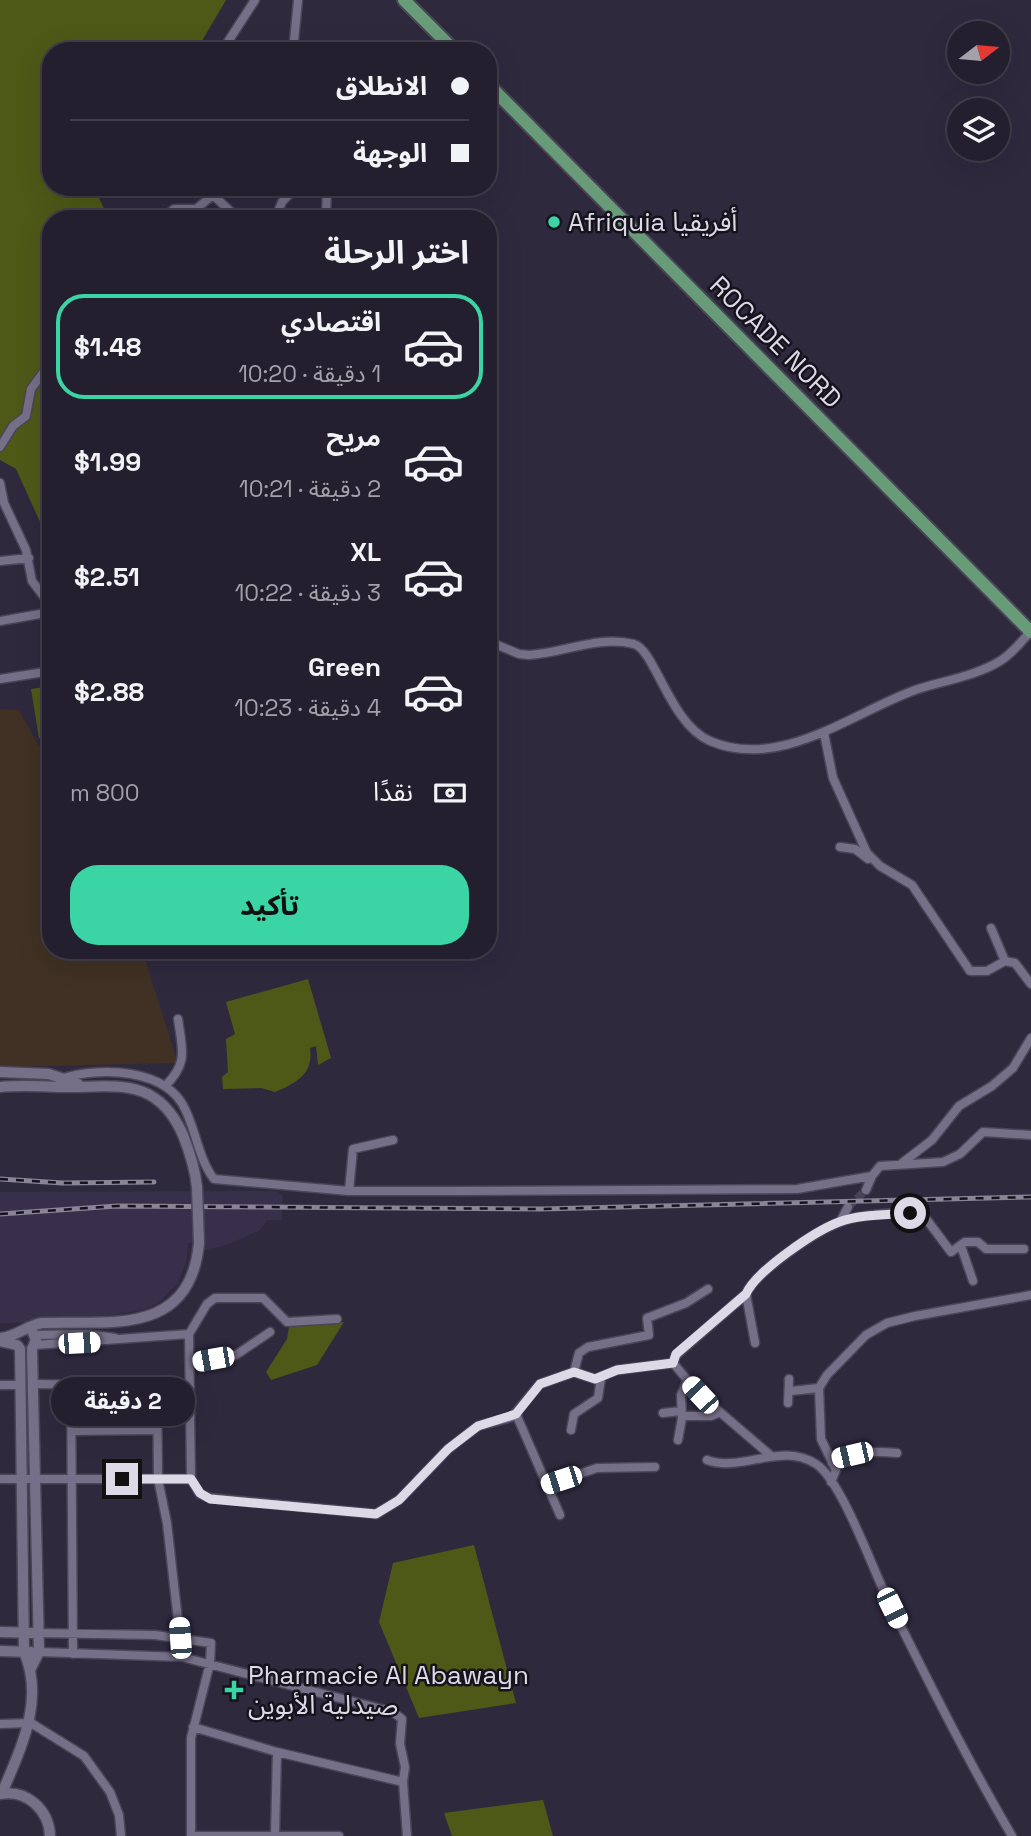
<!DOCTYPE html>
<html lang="ar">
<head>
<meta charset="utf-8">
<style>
  body { margin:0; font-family:"Space Grotesk","Noto Sans Arabic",sans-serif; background:#2b2736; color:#f1f3f6; direction:rtl; height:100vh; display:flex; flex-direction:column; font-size:26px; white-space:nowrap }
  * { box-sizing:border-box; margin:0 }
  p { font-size:23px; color:#a3a2aa }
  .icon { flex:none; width:38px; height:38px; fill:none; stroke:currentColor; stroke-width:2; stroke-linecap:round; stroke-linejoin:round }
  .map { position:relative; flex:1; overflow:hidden; direction:ltr }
  .side { position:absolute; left:42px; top:210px; width:455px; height:749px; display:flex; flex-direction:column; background:#231f2e; border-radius:28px; box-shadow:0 7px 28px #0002,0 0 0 2px #403d4a; direction:rtl }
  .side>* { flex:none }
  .banner { position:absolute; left:42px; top:42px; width:455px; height:154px; border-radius:28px; box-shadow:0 7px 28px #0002,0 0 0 2px #403d4a; direction:rtl; display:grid; align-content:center; height:154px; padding:0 28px; background:#231f2e }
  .needle { width:46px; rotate:74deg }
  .tools { position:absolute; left:947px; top:21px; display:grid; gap:14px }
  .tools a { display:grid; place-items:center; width:63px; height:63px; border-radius:50%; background:#231f2e; box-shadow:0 7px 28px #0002,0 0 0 2px #403d4a; font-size:35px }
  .end { position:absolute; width:32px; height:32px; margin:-16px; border:9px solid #ddd9e7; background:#111; box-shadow:0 0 0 4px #111 }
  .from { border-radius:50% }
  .bubble { position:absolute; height:49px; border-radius:24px; background:#231f2e; box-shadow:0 7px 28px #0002,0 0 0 2px #403d4a; font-size:23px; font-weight:700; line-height:49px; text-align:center; direction:rtl }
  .car { position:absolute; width:21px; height:42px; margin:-21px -10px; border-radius:9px; box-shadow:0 0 5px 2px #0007; background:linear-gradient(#fff 24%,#345 0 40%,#fff 0 76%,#345 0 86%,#fff 0) }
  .banner b { display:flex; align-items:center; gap:24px; height:66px; font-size:26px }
  .banner b+b { border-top:2px solid #403d4a }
  .banner i { width:18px; height:18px; background:#f1f3f6 }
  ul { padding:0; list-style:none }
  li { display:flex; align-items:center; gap:21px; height:105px; margin:0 14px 10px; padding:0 14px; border:4px solid transparent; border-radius:28px }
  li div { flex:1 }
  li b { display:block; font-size:26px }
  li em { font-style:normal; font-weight:700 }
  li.current { border-color:#3ad4a5 }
  li>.icon { width:63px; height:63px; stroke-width:1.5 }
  h2 { padding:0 28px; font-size:32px; line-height:84px }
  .pay { display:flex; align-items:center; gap:18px; height:77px; padding:0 28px; font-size:26px }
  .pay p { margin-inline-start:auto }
  .cta { display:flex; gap:14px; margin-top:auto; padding:14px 28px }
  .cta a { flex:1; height:80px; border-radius:28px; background:#3ad4a5; color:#111; font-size:28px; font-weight:700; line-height:80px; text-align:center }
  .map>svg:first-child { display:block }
  .commercial { fill:#403124 }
  .built { fill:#38304b }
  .green { fill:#4e5918 }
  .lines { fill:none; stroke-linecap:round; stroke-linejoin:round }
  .minor-tunnel { stroke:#494357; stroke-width:8; stroke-dasharray:8 4; stroke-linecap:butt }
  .minor-casing { stroke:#4a4557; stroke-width:11 }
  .tertiary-casing { stroke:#4a4557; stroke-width:13 }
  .trunk-casing { stroke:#4a4557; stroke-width:16 }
  .minor { stroke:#766f88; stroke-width:8 }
  .tertiary { stroke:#766f88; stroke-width:10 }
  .trunk { stroke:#689c79; stroke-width:12 }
  .rail-casing { stroke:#898496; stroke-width:5 }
  .rail { stroke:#16131d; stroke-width:2.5; stroke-dasharray:8; stroke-linecap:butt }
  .tertiary-bridge-casing { stroke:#4a4557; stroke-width:13; stroke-linecap:butt }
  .tertiary-bridge { stroke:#766f88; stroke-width:10 }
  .route { stroke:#ddd9e7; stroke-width:9 }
  .poi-dot { fill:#3ad4a5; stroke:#16131d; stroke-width:2.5 }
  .labels { text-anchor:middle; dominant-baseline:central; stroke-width:5; stroke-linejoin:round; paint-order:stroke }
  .poi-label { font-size:26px; fill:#ddd9e7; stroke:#16131d; text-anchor:start }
  .street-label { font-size:26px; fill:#ddd9e7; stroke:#16131d }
</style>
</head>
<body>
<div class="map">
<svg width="1031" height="1836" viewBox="0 0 1031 1836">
  <rect width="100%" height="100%" fill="#2f293e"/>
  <path class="commercial" d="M0,709l19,1 32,58v182h91l36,113 -178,4z"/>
  <path class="built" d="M277,1191l6,6 -1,23h-15l-7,10 -33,15 -23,5v-8l-16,1 -1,17 -9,23 -20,20 -15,7 -31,5 -112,9v-132z"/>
  <path class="green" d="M0,0h226l-30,51h-145v136h43l15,32h-58v327l-35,-77 -16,-9z
    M51,686l-1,50 -11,2 -8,-49z
    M308,979l23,79 -13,7 -2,-19 -6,2c4,26 -14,35 -35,44l-14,-4 -38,1 -1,-12 6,-5 -2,-33 9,-5 -9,-32z
    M344,1322l-27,43 -46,15 -5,-8 21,-33 2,-12z
    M474,1545l42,158 -97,15 -40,-96 14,-59z
    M543,1800l10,36h-101l-8,-23z"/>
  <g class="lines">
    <path class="minor-tunnel" d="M848,1207l18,-17"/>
    <g class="minor-casing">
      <path id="minor" d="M222,51l33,-51
        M293,51l5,-51
        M204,187l35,32
        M162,219l12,-10h22l17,-14
        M275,219l7,-17 14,-15
        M310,219l16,-3
        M326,219l1,-32
        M0,447l13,-21 13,-10 5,-27 20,-27
        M0,483l4,20 22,47 6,31 19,25
        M0,561l29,-3
        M0,621l51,-9
        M488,641l31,13 10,1c35,-2 69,-20 105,-11 21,6 36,80 76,97 70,30 142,-28 205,-51 27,-9 61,-14 85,-29 12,-7 21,-19 30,-29
        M0,679l51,-8
        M824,733l9,45 34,75 13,13 32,19 58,86h17l18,-10 10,2 16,21
        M840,847l15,2 13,10
        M991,928l14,33
        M63,1078c37,-11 103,-10 122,31 11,22 14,51 29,70l135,12h102l346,-2 75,-13 8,-10 63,-4 17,-8 23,-22 48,3
        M165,1086c24,-23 17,-37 13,-67
        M902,1163l30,-23 27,-34 33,-20 21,-18 18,-30
        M866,1190l6,-14
        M349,1191l4,-42 40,-9
        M840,1222l8,-15
        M961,1246l12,35
        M746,1294l9,49
        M337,1319l-50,3 -24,-24h-48l-8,6 -18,30 2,145 9,15 10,4 166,16 23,-14 49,-51 30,-23 34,-9 28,-33 34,-12 5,-19 9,-6 61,-12 -2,-17 39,-15 22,-14
        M34,1335l52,-1 29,4
        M35,1345l154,-11
        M190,1363l46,-8 34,-23
        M673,1363l3,-8 70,-61c9,-22 71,-64 94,-72 23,-9 56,-8 81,-10l30,40 14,-10h13l8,7h38
        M574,1372l21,7 22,-9 56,-7 27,32 70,60
        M33,1384l157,2
        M0,1385h20
        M71,1385l2,269
        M157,1385l1,94 9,44 13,115
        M791,1391l28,-3
        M788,1403l1,-24
        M663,1413l18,-2
        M516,1414l44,101
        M682,1416h29l9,-4
        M571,1430l3,-16 24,-16 3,-20
        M73,1431l83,-1
        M678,1440l4,-22 -1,-23 6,-14
        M707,1460c34,13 75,-19 109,4 26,17 56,104 72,136 39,79 79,159 124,236
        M832,1463c17,-13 45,-12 65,-10
        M0,1479h191
        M831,1482l5,-12 -15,-31 -2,-51 8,-13 39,-40 21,-12 28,-7 116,-21
        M547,1485l50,-17 58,-1
        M38,1633l117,2 56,8 -1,20 -19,75v98
        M39,1652l143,5 211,55 9,7 -2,25 5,23 -2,15 4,54
        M0,1724l31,-1 53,33 26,36 9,23 2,21
        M193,1727l84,25 126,30
        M191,1836h148
        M275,1836l2,-84"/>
    </g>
    <g class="tertiary-casing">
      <path id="tertiary" d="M0,1072l49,2 29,10
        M0,1087c19,-2 38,-1 59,0 55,1 97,-13 124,48 7,18 12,33 14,52
        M1,1338c16,-2 25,-12 41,-15 71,-2 148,13 157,-80
        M0,1341l17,4 3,4 4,303c21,48 -3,96 -22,141
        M0,1632l38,1
        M0,1651l31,1
        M31,1668l8,-16 -7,-303 4,-9 -3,-7
        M0,1794c27,-5 49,16 50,42"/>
    </g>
    <g class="trunk-casing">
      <path id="trunk" d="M404,0l51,51
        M488,84l543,548"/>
    </g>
    <use href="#minor" class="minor"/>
    <use href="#tertiary" class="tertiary"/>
    <use href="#trunk" class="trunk"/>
    <g class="rail-casing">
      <path id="rail" d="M0,1179l62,4 92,-1
        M0,1214l117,-8 424,3 490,-12"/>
    </g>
    <use href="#rail" class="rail"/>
    <g class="tertiary-bridge-casing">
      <path id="tertiary-bridge" d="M197,1187l2,56"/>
    </g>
    <use href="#tertiary-bridge" class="tertiary-bridge"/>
  </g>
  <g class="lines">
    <path class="route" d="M122,1479h69l9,14 10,6 166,15 23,-14 49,-51 30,-23 38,-12 24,-30 34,-12 21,7 22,-9 56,-7 3,-9 70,-60c10,-23 69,-63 93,-72 21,-8 49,-7 71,-9"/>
  </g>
  <g class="poi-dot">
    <circle cx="554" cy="222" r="7"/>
    <path d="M230.5 1679.5h7v7h7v7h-7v7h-7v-7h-7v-7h7z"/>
  </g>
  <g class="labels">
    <g class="poi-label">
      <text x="568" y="222">Afriquia أفريقيا</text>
      <text x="248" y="1675">Pharmacie Al Abawayn<tspan x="248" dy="30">صيدلية الأبوين</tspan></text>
    </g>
    <g class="street-label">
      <text transform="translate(776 342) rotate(45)">ROCADE NORD</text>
    </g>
  </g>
</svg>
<div class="tools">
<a><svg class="needle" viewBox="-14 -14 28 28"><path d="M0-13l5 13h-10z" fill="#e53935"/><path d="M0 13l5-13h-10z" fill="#a3a2aa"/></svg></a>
<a><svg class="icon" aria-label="layers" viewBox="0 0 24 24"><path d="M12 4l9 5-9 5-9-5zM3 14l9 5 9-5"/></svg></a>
</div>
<i class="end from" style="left:910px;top:1213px"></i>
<i class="end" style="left:122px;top:1479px"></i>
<div class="bubble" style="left:51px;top:1377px;width:144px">2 دقيقة</div>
<i class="car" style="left:79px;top:1343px;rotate:87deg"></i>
<i class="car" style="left:213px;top:1359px;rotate:260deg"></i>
<i class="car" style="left:700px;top:1395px;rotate:317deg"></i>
<i class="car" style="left:852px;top:1455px;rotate:257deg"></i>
<i class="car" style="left:561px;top:1480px;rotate:252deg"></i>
<i class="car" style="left:892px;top:1608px;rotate:154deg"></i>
<i class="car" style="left:180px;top:1638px;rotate:356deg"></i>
<div class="banner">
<b><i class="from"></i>الانطلاق</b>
<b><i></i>الوجهة</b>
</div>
<section class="side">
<h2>اختر الرحلة</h2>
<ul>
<li class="current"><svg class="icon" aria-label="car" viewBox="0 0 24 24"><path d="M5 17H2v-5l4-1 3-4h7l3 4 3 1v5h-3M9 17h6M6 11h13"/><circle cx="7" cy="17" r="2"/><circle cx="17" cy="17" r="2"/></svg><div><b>اقتصادي</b><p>1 دقيقة · 10:20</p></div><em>$1.48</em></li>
<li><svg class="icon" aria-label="car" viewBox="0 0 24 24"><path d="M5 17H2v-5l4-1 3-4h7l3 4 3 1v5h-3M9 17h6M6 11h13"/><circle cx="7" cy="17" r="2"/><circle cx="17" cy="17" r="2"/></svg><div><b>مريح</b><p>2 دقيقة · 10:21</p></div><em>$1.99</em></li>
<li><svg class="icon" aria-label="car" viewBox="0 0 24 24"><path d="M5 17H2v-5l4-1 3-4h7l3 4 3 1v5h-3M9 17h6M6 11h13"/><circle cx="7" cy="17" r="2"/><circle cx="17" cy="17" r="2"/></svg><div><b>XL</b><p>3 دقيقة · 10:22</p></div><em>$2.51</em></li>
<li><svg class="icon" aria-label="car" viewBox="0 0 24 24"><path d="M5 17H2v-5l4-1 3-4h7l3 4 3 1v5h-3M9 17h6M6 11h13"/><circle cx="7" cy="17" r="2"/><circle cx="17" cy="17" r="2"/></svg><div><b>Green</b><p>4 دقيقة · 10:23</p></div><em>$2.88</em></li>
</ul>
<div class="pay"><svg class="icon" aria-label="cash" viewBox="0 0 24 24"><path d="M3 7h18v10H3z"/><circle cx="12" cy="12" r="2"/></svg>نقدًا<p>800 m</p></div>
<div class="cta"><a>تأكيد</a></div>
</section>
</div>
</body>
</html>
